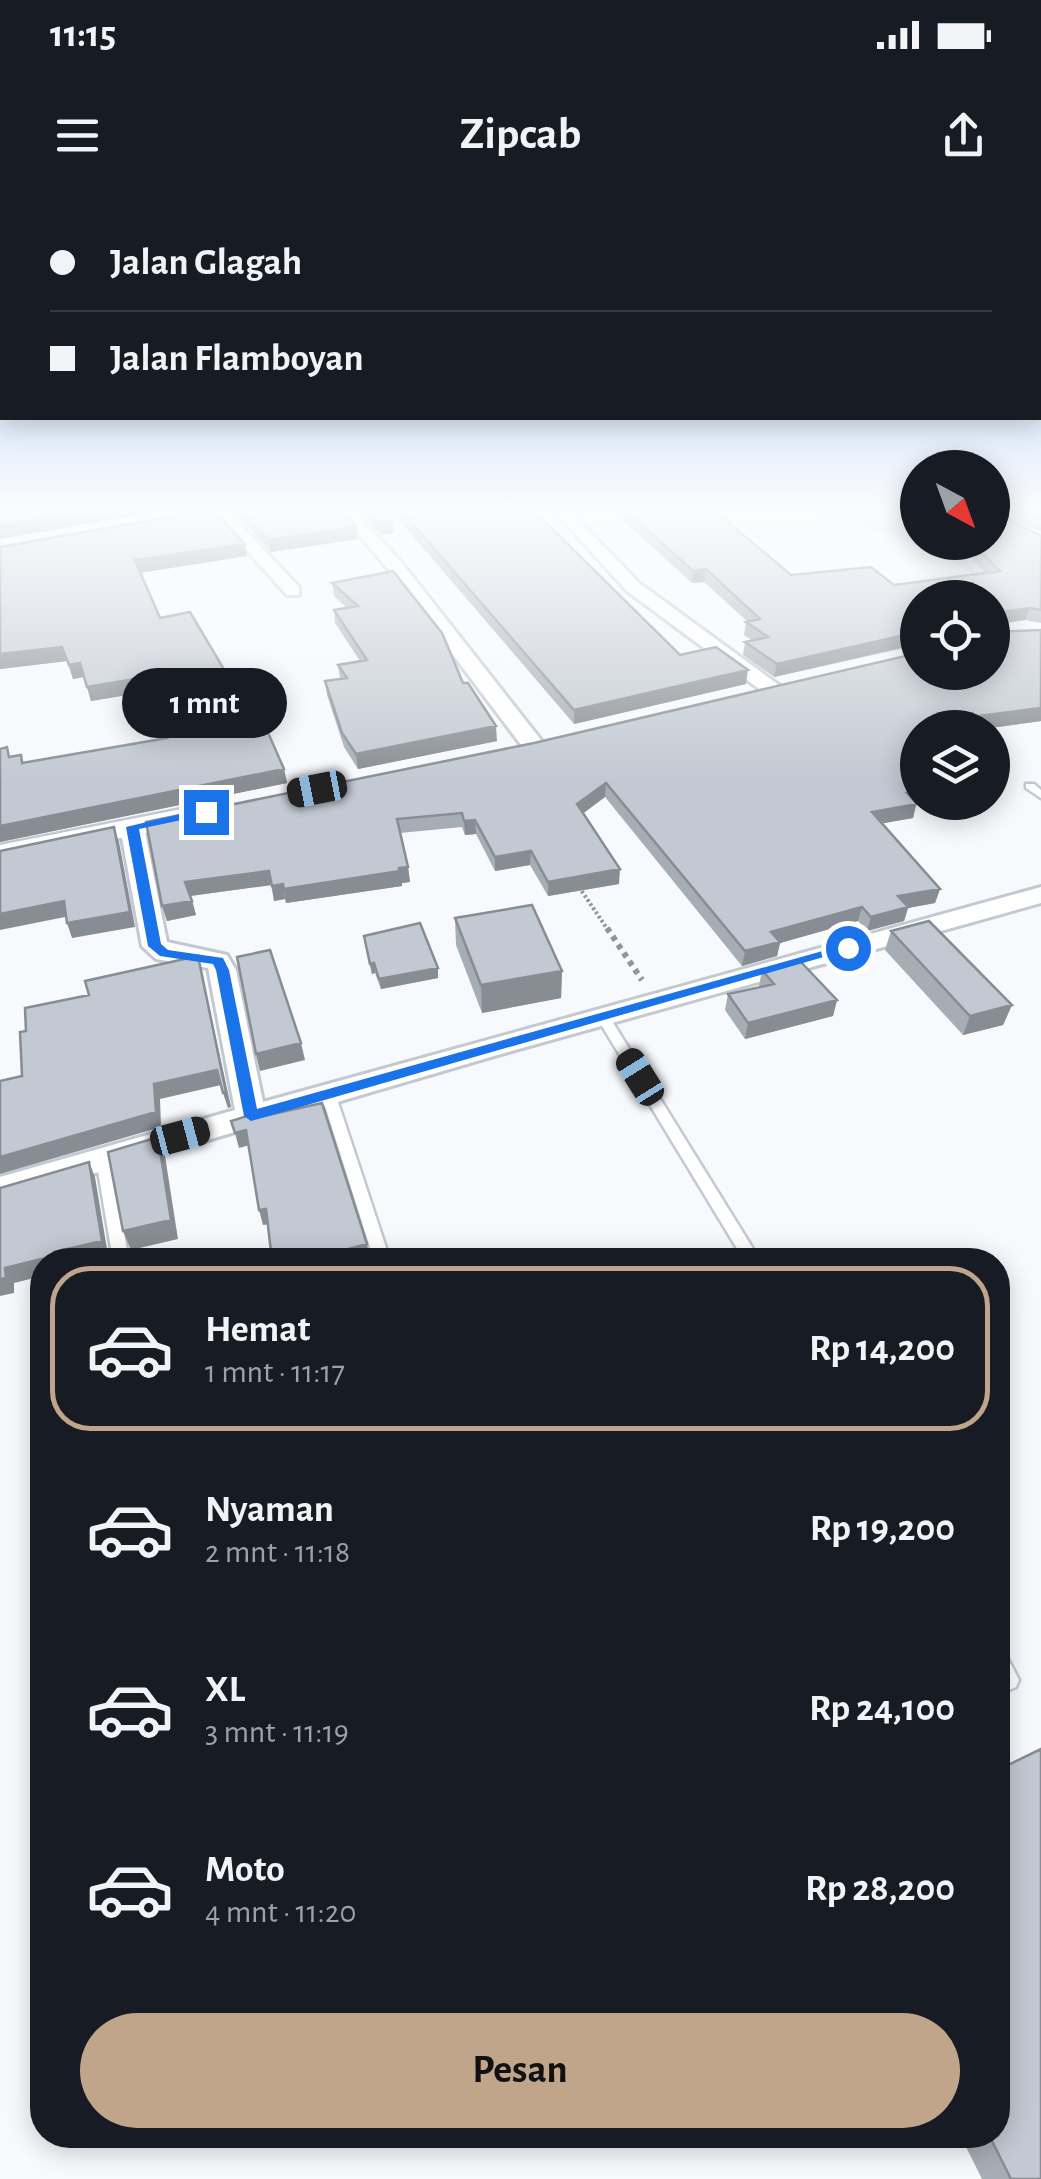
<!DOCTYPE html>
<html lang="id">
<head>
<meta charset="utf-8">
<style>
  body { margin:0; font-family:"Alegreya Sans",sans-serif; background:#242831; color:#f1f3f6; height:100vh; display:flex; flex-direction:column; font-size:38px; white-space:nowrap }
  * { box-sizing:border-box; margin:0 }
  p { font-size:32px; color:#9ea1a6 }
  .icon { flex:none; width:55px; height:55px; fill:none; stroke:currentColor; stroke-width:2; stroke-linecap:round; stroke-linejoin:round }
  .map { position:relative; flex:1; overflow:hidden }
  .panel { position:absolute; left:30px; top:1048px; width:980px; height:900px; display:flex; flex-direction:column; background:#171b24; border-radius:40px; box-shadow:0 5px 25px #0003 }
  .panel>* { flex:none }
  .banner { position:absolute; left:0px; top:0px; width:1042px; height:220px; box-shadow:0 5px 25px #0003; display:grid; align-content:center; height:220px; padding:0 50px; background:#171b24 }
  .needle { width:65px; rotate:139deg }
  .buttons { position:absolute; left:900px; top:250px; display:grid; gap:20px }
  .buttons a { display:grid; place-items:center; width:110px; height:110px; border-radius:50%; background:#171b24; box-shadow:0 5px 25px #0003; font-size:50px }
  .end { position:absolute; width:45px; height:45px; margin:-22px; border:12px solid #1a73e8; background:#fff; box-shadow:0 0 0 5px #fff }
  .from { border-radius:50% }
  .bubble { position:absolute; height:70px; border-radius:35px; background:#171b24; box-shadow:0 5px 25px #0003; font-size:32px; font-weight:700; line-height:70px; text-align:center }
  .car { position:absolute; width:30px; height:60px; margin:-30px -15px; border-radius:12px; box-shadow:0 0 8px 2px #0007; background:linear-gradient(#222 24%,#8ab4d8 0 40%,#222 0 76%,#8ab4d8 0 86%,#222 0) }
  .banner b { display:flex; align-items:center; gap:35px; height:95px; font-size:38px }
  .banner b+b { border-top:2px solid #363941 }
  .banner i { width:25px; height:25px; background:#f1f3f6 }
  ul { padding:18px 0 0; list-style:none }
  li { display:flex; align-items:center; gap:30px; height:165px; margin:0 20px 15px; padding:0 30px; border:5px solid transparent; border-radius:40px }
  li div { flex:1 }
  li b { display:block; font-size:38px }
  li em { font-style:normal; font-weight:700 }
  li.on { border-color:#c0a58b }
  li>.icon { width:90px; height:90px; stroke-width:1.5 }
  .cta { display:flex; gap:20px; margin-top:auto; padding:20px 50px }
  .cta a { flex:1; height:115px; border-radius:60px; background:#c0a58b; color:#111; font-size:40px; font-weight:700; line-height:115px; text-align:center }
  .status { display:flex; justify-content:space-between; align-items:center; height:70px; padding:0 50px; background:#171b24; direction:ltr }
  .status svg { height:28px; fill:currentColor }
  header { display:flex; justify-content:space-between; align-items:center; height:130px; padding:0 50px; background:#171b24; font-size:45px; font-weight:700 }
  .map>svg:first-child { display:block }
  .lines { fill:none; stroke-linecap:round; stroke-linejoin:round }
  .river { fill:#c8ddf9; fill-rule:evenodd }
  .service-casing { stroke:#c3c9d2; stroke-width:5 }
  .minor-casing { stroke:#c3c9d2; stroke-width:6 }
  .tertiary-casing { stroke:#c3c9d2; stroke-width:5 }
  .secondary-casing { stroke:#c3c9d2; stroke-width:5 }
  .path-far1 { stroke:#929498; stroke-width:4; stroke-dasharray:2.5 2.5; stroke-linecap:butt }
  .path { stroke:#929498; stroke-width:6; stroke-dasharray:5 5; stroke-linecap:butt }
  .service { fill:#fff; fill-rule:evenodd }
  .minor { fill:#fff; fill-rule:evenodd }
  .tertiary { fill:#fff; fill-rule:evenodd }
  .secondary { fill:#fff; fill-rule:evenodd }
  .wall { fill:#a7adb5 }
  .shaded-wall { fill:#888d93 }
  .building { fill:#c2c9d2; stroke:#888d93; stroke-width:2.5 }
  .route { fill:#1a73e8 }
</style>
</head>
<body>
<div class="status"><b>11:15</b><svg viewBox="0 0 49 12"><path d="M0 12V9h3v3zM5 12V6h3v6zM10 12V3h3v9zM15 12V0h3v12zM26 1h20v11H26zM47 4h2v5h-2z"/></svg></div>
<header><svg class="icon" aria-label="menu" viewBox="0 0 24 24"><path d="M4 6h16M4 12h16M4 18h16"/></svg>Zipcab<svg class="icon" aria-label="share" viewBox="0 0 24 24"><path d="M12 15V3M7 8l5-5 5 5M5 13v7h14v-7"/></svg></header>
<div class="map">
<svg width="1041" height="1979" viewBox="0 0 1041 1979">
  <rect width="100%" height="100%" fill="#f7f9fd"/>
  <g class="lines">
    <path class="river" d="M809,307h63l46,15v20h53l8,5 62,41v32c-30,-8 -56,-39 -83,-55 -44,-25 -93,-38 -144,-51z"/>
    <g class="service-casing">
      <path id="service" d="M1026,584h8l7,6v8l-15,-10z
        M602,812l5,1 153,247h-16l-148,-244z
        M328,888l7,5 55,167h-16l-53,-167z
        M103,954l7,5 19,101h-16l-17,-101z
        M998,1450l7,3 14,27 -3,7 -7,3c-16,-6 -12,-26 -11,-40z"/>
    </g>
    <g class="minor-casing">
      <path id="minor" d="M213,307h10l76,80v8h-12l-74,-82z
        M335,307h15l51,55 140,178 3,5 -3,5h-16l-136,-180z
        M551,307h15l73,76 141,103v8h-14l-139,-103z
        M132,620l12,7 23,115 60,13 9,15 27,132 778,-215v16l-547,153 -494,145v-24l235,-67 -27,-142 -52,-9 -14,-13 -22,-119z"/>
    </g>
    <g class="tertiary-casing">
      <path id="tertiary" d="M197,606l10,2 4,6 -4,6 -207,43v-18z"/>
    </g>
    <g class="secondary-casing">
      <path id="secondary" d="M204,307h45l-11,6 -83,15 -11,-6 3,-5z"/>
    </g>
    <path class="path-far1" d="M579,687l29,43"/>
    <path class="path" d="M607,728l35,52"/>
    <use href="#service" class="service"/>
    <use href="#minor" class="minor"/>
    <use href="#tertiary" class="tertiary"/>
    <use href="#secondary" class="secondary"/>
  </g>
  <path class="wall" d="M236,307h103l17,20 2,12 -87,13 -33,-35z
    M355,307h32l7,26 -13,2z
    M388,307h142l150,148 66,29 -172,40z
    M608,307h118l-1,4 -8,1 74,63 103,10 92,-12 -30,-31h36v-35h49v25l-48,-22 1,3 47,23v87l-16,-3 -32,5v7l48,89 -51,7h-72v43l-6,3 6,28h7v2l-9,1 -3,13 -31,5 58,66 -5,14 -27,5 -4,13 -37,10 -9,-10 -78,22 -3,13 -35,10 -137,-169 -22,16 36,71 -71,12 -18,-31 -35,6 -19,-37 -11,1 -3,-8 -62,6 8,34 2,15 -9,1 1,3 -116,17 -1,-4 -11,2 -3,-16 -80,11 5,19 -29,6 -21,-99 846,-150 -74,-74v47l-144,32 -31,-22 2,-13 7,-2 -8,-5 2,-13h2l-44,-40 -12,1z
    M900,307h18v6h-6z
    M245,344l2,12 -107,17 20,45 124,151 3,14 -287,59 11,-85 10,-2 3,8 139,-24 -24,-46 -48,8 -7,-24 -11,2 -6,-18 -67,8v-122z
    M332,383l131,100 34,58 -139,28 -14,-22 -17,-52 -2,-14 15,-2 -2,-14 22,-4 -25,-38 -1,-13 13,-2 -13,-12z
    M455,718l107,53 -1,27 -79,15 -26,-68z
    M891,731l121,74 -9,20 -40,10 -78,-85z
    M364,736l74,42 -57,11 -6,-16 -3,1z
    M762,770l75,30 -4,16 -88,23 -20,-29 3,-16 32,-7 -1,-1z
    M960,1935h38l43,44h-59z"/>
  <path class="shaded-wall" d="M112,307h71l-183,32v-13z
    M704,307h22l-1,4 -22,2z
    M393,321l1,12 -13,2 -1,-12z
    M356,327l2,12 -87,13 -2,-12z
    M245,344l2,12 -109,17 -3,-13z
    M706,369l-2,13 -12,1 1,-12z
    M1030,408l-5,12 -33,5 1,-12z
    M918,432l-1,12 -143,33 3,-13z
    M62,447l5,14 -67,8v-15z
    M80,463l4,14 -11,2 -4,-14z
    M748,470l-2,14 -172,40v-14z
    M135,479l4,14 -48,8 -4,-14z
    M1041,508v13l-51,7h-38l3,-9z
    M496,526l1,15 -139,28 -2,-15z
    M918,558v13l-5,1 -1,5 -8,-12 7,-6z
    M284,569l3,14 -287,59v-16z
    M606,583l-1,14 -28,21v-14z
    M918,592v10h7v2l-9,1 -3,13 -45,8 4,-14 35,-19z
    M475,620l1,14 -11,1 -1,-14z
    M114,627l5,15 16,85 -63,11 -5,-15z
    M531,651l-1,14 -35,6v-14z
    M408,667l2,15 -8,1v3l-116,17 -2,-14z
    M620,669l-1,15 -71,12v-14z
    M269,671l3,14 -83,11 -4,-14z
    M283,684l2,15 -11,2 -2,-15z
    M940,689l-5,14 -27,5 -4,13 -37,10 4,-14 27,-21z
    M64,701l6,15 -70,14v-16z
    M192,701l4,14 -29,6 -5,-15z
    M862,707l-4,14 -78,22 -3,13 -35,10 3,-15 26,-19z
    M198,756l33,151 -3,1 -5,-15z
    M374,763l1,10 -3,1 -2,-10z
    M438,768v10l-57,11 -2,-10z
    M562,771l-1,27 -79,15 -1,-28z
    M837,800l-4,16 -88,23 3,-16z
    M1012,805l-9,20 -40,10 7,-19z
    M301,843l4,17 -45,11 -4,-17z
    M217,870l4,15 -61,14 1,28 -161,47v-17l154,-73z
    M246,930l4,15 -11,3 -4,-15z
    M158,937l7,19 13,83 -47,11 -8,-19z
    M89,962l6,15 13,78 -19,5h-47v16l-28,7v10l-14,3v-17l5,-11 49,-16z
    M266,1009l4,15 -7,1 -4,-15z
    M367,1044l3,14 -6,2h-57z"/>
  <path class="building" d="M0,307h112l-112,19z
    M237,307h102l17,20 -87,13z
    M365,307h22l6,14 -13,2z
    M398,307h132l150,148 36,-8 32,23 -174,40z
    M621,307h89l81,68 80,-8 23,18 106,-14 -29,-29h21v-35l2,6 47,23v74l-11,-2 -37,5v19l48,-2v78l-86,11 9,9h-46v30l-7,1 4,4 -11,2 14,14v13l-11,1 10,11 -45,8 68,77 -42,7 10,11 -37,10 -9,-10 -91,25 9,10 -35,9 -139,-168 -29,21 43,65 -72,13 -17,-31 -36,6 -20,-37 -11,1 -2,-8 -65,6 11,48 -9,1 1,3 -116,18 -1,-5 -11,2 -3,-15 -84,11 7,19 -30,5 -16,-84 388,-79 384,-90v19h74v-74h-74v34l-141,32 -32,-22 23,-5 -22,-15 14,-3 -54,-50 -13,2z
    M1015,307h26v12z
    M213,309l32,35 -110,16 25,58 30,-6 55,93 10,-2 29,66 -284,57v-77l7,-2 2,10 12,-2 1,8 145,-25 -32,-59 -48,8 -7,-24 -11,2 -7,-18 -62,7v-107z
    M393,371l49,62 21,50h5l28,43 -140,28 -14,-21 -17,-52 22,-3 -9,-13 29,-5 -33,-50 24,-4 -26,-23z
    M114,627l16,85 -63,11 -3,-22 -64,13v-63z
    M532,705l30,66 -81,14 -26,-67z
    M929,721l83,84 -42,11 -79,-85z
    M420,723l18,45 -59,11 -5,-16 -4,1 -6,-28z
    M270,750l31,93 -45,11 -19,-97z
    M198,756l28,136 -3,1 -6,-23 -63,14 2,28 -156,45v-76l22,-5 -2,-44 6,-1 -1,-23 64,-13 -4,-14z
    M799,760l38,40 -89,23 -20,-29 46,-10 -12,-14z
    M322,903l45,141 -60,16h-35l-6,-51 -7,1 -13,-80 -11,3 -4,-12 32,-10 1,5z
    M158,937l13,83 -48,11 -15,-79z
    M89,962l13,79 -48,11v4l-49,12 1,10 -6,1v-91z
    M1041,1549v430h-30l-22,-44h9v-365z"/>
  <linearGradient id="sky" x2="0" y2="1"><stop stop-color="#9bc4ef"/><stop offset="0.53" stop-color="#fbfcfe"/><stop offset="1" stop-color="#fbfcfe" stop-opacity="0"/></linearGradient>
  <rect width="1041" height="584" fill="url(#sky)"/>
  <path class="route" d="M206,608l4,6 -71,15 22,115 7,6 55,8 6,12 28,139 587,-164 11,3 -604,173 -7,-5 -28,-146 -3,-6 -53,-8 -12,-10 -22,-119z"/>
</svg>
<div class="buttons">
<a><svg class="needle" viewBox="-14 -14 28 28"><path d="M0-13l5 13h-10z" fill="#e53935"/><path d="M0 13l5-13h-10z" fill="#9ea1a6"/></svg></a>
<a><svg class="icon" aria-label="locate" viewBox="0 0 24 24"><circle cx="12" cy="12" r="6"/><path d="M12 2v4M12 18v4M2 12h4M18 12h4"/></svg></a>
<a><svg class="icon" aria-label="layers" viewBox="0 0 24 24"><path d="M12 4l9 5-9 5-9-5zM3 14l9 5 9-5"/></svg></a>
</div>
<i class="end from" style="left:848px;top:748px"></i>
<i class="end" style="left:206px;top:612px"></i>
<div class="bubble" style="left:122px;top:468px;width:165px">1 mnt</div>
<i class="car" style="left:317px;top:589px;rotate:259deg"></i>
<i class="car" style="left:640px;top:877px;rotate:328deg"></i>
<i class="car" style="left:180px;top:936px;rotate:75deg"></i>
<div class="banner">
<b><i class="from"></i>Jalan Glagah</b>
<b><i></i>Jalan Flamboyan</b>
</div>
<section class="panel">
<ul>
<li class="on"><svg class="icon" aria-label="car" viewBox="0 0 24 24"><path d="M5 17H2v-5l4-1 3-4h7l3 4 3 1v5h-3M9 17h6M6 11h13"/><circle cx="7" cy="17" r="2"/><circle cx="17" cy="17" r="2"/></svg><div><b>Hemat</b><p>1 mnt · 11:17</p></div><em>Rp 14,200</em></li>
<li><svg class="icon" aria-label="car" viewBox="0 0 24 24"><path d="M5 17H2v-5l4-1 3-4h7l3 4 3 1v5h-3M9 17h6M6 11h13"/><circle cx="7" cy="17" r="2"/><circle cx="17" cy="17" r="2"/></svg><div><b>Nyaman</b><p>2 mnt · 11:18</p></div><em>Rp 19,200</em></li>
<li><svg class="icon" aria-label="car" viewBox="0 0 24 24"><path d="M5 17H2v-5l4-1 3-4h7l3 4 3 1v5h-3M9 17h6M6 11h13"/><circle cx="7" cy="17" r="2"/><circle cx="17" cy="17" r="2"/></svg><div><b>XL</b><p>3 mnt · 11:19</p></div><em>Rp 24,100</em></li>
<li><svg class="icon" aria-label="car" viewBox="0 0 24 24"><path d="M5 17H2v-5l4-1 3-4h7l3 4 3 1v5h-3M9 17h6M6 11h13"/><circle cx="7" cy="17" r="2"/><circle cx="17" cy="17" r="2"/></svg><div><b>Moto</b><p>4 mnt · 11:20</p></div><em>Rp 28,200</em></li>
</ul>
<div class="cta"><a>Pesan</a></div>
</section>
</div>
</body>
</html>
